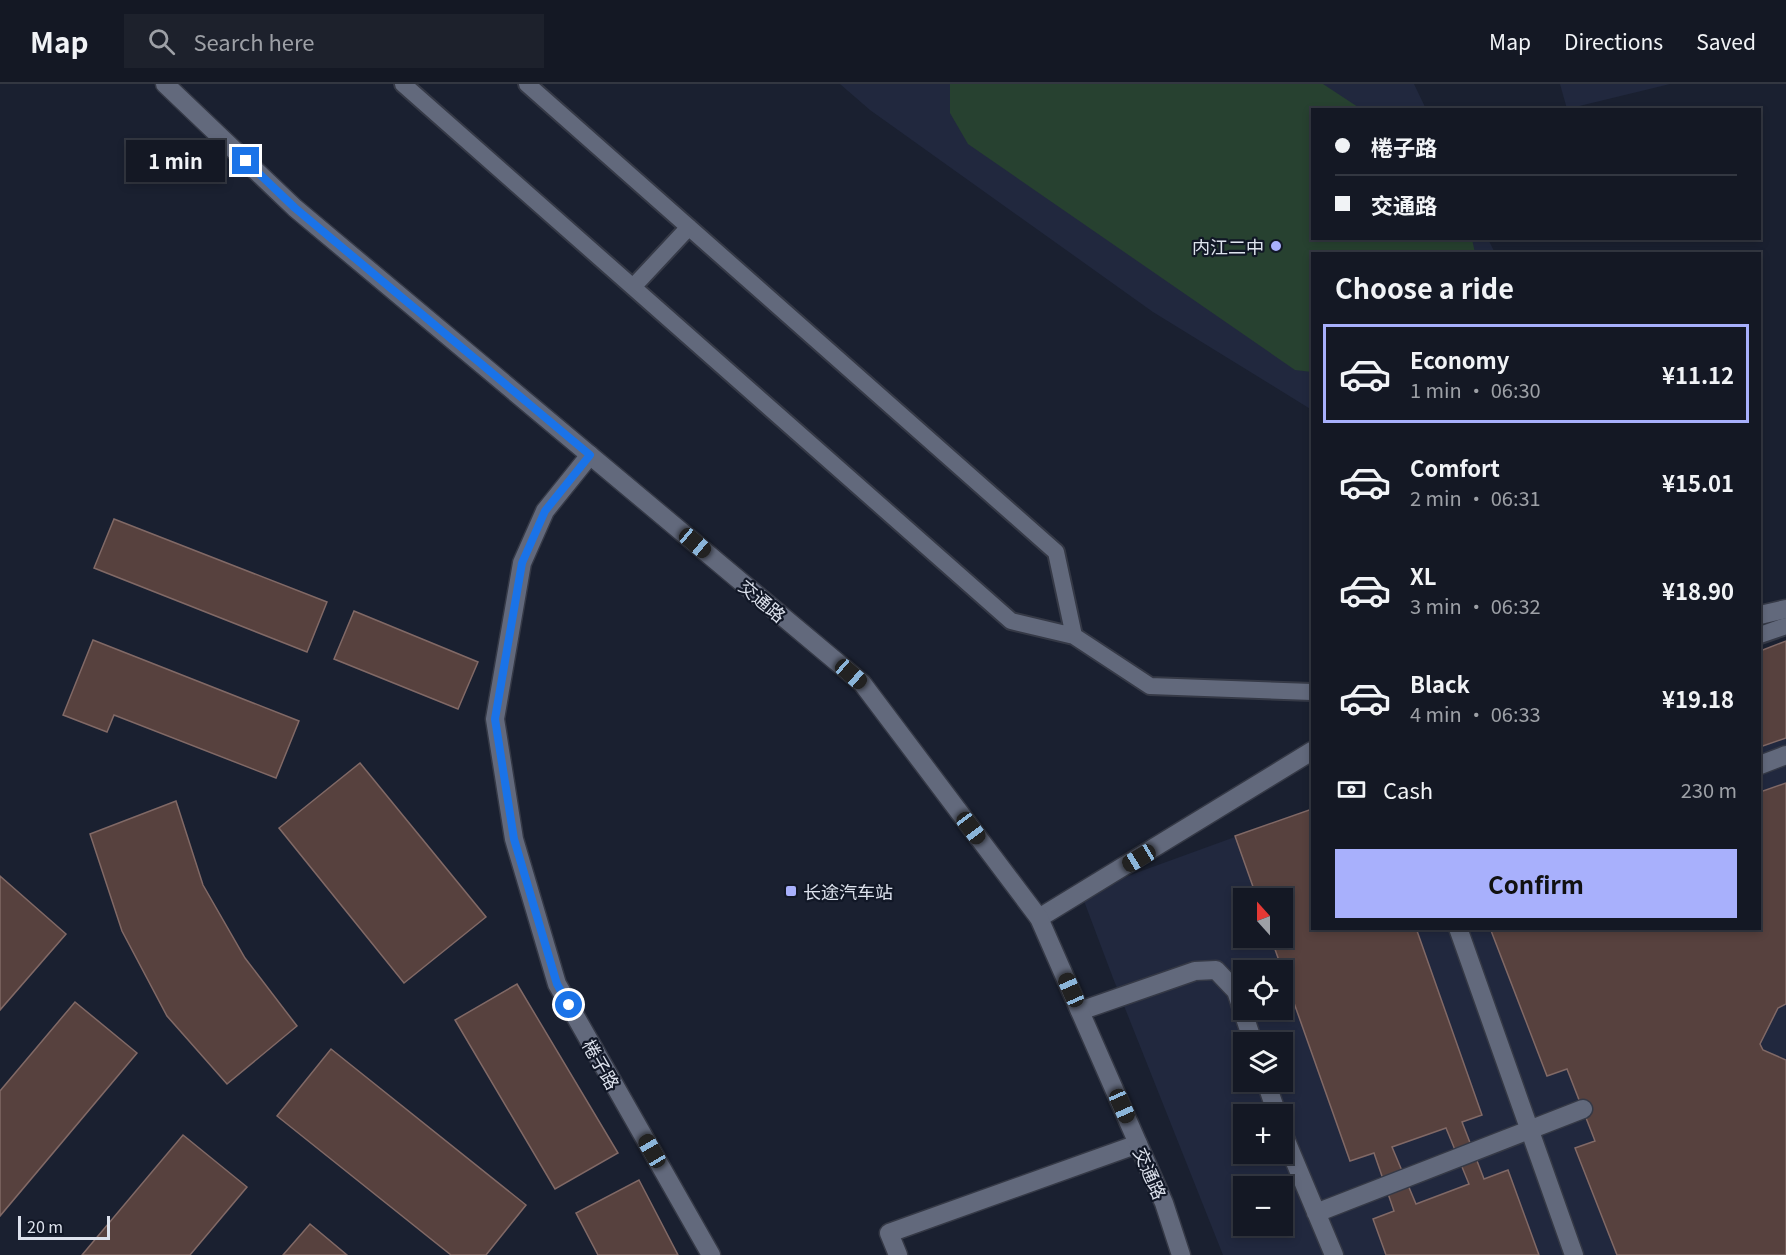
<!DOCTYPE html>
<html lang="en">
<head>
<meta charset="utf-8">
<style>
  body { margin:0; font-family:Georgia,"Noto Sans SC",serif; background:#1d212c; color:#f1f3f6; height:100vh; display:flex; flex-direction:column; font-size:22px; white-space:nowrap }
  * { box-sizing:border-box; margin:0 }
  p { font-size:20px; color:#9da0a6 }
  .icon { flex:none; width:33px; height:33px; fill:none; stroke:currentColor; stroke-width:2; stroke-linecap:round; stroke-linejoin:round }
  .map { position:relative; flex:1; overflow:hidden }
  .sheet { position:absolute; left:1311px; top:168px; width:450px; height:678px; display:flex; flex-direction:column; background:#141824; border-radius:0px; box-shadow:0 3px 9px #0003,0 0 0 2px #333741 }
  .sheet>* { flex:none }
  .banner { position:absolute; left:1311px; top:24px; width:450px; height:132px; border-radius:0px; box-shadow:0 3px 9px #0003,0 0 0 2px #333741; display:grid; align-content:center; height:132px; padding:0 24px; background:#141824 }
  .needle { width:39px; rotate:339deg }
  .tools { position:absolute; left:1233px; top:804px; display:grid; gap:12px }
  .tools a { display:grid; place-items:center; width:60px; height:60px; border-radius:0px; background:#141824; box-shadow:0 3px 9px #0003,0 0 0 2px #333741; font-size:30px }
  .scale { position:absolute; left:18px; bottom:15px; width:92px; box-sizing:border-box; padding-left:6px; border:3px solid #dde2ed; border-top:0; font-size:16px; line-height:21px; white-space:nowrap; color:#dde2ed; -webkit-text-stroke:4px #111726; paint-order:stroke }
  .end { position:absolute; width:27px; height:27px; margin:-14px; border:8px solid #1a73e8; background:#fff; box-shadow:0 0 0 3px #fff }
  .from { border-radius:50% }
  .bubble { position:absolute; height:42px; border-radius:0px; background:#141824; box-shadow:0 3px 9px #0003,0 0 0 2px #333741; font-size:20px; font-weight:700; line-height:42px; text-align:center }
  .car { position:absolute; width:18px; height:36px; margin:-18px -9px; border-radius:8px; box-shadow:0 0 4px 2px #0007; background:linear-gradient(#222 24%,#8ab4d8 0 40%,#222 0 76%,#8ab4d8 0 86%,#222 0) }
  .banner b { display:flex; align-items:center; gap:21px; height:57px; font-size:22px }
  .banner b+b { border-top:2px solid #333741 }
  .banner i { width:15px; height:15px; background:#f1f3f6 }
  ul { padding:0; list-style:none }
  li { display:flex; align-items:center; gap:18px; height:99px; margin:0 12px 9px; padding:0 12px; border:3px solid transparent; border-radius:0px }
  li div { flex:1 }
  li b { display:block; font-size:22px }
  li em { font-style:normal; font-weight:700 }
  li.active { border-color:#a8b0fc }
  li>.icon { width:54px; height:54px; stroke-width:1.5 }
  h2 { padding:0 24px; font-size:27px; line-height:72px }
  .pay { display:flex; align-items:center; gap:15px; height:66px; padding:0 24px; font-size:22px }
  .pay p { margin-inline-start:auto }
  .action { display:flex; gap:12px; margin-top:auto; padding:12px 24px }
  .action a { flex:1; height:69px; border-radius:0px; background:#a8b0fc; color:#111; font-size:24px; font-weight:700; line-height:69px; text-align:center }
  header { display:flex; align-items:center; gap:36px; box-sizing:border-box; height:84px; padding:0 30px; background:#141824; border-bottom:2px solid #333741 }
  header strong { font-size:28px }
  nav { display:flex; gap:33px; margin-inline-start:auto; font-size:21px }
  .search { width:420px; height:54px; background:#1d212c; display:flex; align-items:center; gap:15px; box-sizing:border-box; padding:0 21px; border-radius:0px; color:#9da0a6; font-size:22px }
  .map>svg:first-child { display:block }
  .built { fill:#21283e; fill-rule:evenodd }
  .green { fill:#274130 }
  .building { fill:#57413e; stroke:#816966; stroke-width:1.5; fill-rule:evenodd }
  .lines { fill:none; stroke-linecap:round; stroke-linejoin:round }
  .service-casing { stroke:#353946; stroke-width:20 }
  .minor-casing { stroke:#353946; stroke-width:21 }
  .tertiary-casing { stroke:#353946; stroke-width:21 }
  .secondary-casing { stroke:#353946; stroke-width:21 }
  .service { stroke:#62697c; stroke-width:16 }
  .minor { stroke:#62697c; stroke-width:18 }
  .tertiary { stroke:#62697c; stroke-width:18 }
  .secondary { stroke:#62697c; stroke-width:18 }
  .route { stroke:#1a73e8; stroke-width:8 }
  .poi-dot { fill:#a8b0fc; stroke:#111726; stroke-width:2 }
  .labels { text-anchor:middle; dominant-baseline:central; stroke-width:4.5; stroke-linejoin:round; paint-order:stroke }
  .poi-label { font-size:18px; fill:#dde2ed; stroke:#111726; text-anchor:end }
  .street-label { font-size:18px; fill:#dde2ed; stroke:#111726 }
</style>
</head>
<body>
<header>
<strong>Map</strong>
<div class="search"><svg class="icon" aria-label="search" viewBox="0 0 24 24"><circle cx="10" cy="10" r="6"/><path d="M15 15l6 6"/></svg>Search here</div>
<nav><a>Map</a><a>Directions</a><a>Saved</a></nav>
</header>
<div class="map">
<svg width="1786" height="1171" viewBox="0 0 1786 1171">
  <rect width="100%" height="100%" fill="#1a2030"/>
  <path class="built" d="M840,0h574l12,25 -114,1v128l176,1 7,14 -183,1v156l-159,-98 -283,-202z
    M1560,0h110l-103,25z
    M1786,557v614h-563l-110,-277 -32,-85 231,-84v119h448v-277zM1244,814h38v40h-38zM1244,886h38v40h-38zM1244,958h38v40h-38zM1244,1030h38v40h-38zM1244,1102h38v40h-38z"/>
  <path class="green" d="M950,0h373l38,25 -49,1v128l160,1 3,14 -163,1v118l-17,-2 -327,-226 -18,-31z"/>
  <path class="building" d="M114,435l213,83 -20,50 -213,-84z
    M354,527l124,51 -20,47 -124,-50z
    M93,556l206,81 -23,57 -162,-63 -7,17 -44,-17z
    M1786,557v97l-26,9v-96z
    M360,679l126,154 -82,66 -125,-155z
    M1786,699v221l-8,4 -18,36 3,6 23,10v195h-169l-42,-107 20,-7 -28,-72 -20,7 -57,-148h270v-136z
    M176,717l27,84 42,73 52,68 -70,58 -60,-68 -45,-85 -32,-97z
    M1312,725v119h104l66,187 -20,7 22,57 24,-9 31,85h-153l-13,-36 21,-8 -20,-58 -24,8 -79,-223h11v-40h-25l-22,-62zM1446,1044l23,56 -53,20 -24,-57z
    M0,792l66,58 -66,76z
    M517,900l101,169 -63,36 -100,-169z
    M75,918l62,51 -137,163v-125z
    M331,965l195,156 -40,50h-35l-174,-139z
    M183,1051l64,52 -57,68h-108z
    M639,1096l39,75h-80l-22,-42z
    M310,1140l37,31h-64z"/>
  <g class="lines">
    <g class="service-casing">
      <path id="service" d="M403,0l608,537 63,15
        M527,0l529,468 18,84 76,50 162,6
        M633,203l56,-60
        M1760,551l26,-9"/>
    </g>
    <g class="minor-casing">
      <path id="minor" d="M1760,681l26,-10
        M1458,844l116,327
        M1080,927l115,-40 21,-1 20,21 17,51
        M1266,998l11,32
        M1282,1047l52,124
        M1316,1129l267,-104
        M898,1171l-9,-22 249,-89"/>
    </g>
    <g class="tertiary-casing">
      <path id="tertiary" d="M590,371l-45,56 -23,52 -27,156 19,120 43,145 154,271
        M1760,531l26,-6
        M1039,834l273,-167"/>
    </g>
    <g class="secondary-casing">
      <path id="secondary" d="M165,0l130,124 567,475 177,235 125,285 17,52"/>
    </g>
    <use href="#service" class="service"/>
    <use href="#minor" class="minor"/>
    <use href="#tertiary" class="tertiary"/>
    <use href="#secondary" class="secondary"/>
  </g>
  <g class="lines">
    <path class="route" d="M246,77l49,47 295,247 -45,56 -23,52 -27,156 19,120 43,145 12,21"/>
  </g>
  <g class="poi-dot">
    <circle cx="1276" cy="162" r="6"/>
    <rect x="785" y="801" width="12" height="12" rx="3"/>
  </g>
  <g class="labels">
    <g class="poi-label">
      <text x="1264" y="162">内江二中</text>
      <text x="803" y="807" text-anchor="start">长途汽车站</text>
    </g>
    <g class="street-label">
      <text transform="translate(763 516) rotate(40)">交通路</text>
      <text transform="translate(602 980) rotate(60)">棬子路</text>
      <text transform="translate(1151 1089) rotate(66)">交通路</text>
    </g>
  </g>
</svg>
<div class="tools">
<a><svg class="needle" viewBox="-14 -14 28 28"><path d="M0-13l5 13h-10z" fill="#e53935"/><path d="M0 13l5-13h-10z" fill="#9da0a6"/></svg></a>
<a><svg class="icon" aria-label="locate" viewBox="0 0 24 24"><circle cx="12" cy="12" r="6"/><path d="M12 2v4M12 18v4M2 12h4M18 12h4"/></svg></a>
<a><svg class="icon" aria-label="layers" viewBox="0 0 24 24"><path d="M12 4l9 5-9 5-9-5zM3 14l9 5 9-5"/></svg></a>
<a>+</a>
<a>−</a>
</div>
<div class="scale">20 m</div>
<i class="end from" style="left:569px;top:921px"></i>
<i class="end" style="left:246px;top:77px"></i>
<div class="bubble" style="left:126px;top:56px;width:99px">1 min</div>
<i class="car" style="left:695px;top:459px;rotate:130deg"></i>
<i class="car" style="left:851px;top:590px;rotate:131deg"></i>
<i class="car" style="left:971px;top:744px;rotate:143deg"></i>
<i class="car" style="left:1139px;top:774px;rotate:239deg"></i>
<i class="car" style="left:1071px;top:906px;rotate:336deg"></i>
<i class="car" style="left:1122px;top:1022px;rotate:156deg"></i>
<i class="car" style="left:652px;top:1067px;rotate:330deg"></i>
<div class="banner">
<b><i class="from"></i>棬子路</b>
<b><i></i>交通路</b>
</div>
<section class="sheet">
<h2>Choose a ride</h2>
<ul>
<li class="active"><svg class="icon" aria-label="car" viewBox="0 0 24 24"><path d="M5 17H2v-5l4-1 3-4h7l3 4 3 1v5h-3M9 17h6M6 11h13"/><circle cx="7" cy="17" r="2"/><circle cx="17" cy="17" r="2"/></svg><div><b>Economy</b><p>1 min · 06:30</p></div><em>¥11.12</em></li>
<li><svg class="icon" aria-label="car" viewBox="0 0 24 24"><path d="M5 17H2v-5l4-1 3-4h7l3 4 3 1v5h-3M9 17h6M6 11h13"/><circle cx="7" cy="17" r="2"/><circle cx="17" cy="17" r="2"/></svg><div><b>Comfort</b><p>2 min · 06:31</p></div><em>¥15.01</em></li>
<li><svg class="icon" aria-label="car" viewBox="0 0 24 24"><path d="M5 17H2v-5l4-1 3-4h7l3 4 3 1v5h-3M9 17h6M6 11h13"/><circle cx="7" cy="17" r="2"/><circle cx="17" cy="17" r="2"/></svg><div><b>XL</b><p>3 min · 06:32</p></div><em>¥18.90</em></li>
<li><svg class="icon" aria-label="car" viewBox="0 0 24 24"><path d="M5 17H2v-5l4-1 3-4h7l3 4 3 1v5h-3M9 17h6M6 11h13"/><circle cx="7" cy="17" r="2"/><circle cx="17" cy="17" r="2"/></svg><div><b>Black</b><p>4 min · 06:33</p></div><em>¥19.18</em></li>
</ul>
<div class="pay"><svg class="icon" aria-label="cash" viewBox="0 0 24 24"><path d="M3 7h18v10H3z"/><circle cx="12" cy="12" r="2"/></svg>Cash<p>230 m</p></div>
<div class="action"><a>Confirm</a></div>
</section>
</div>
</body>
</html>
